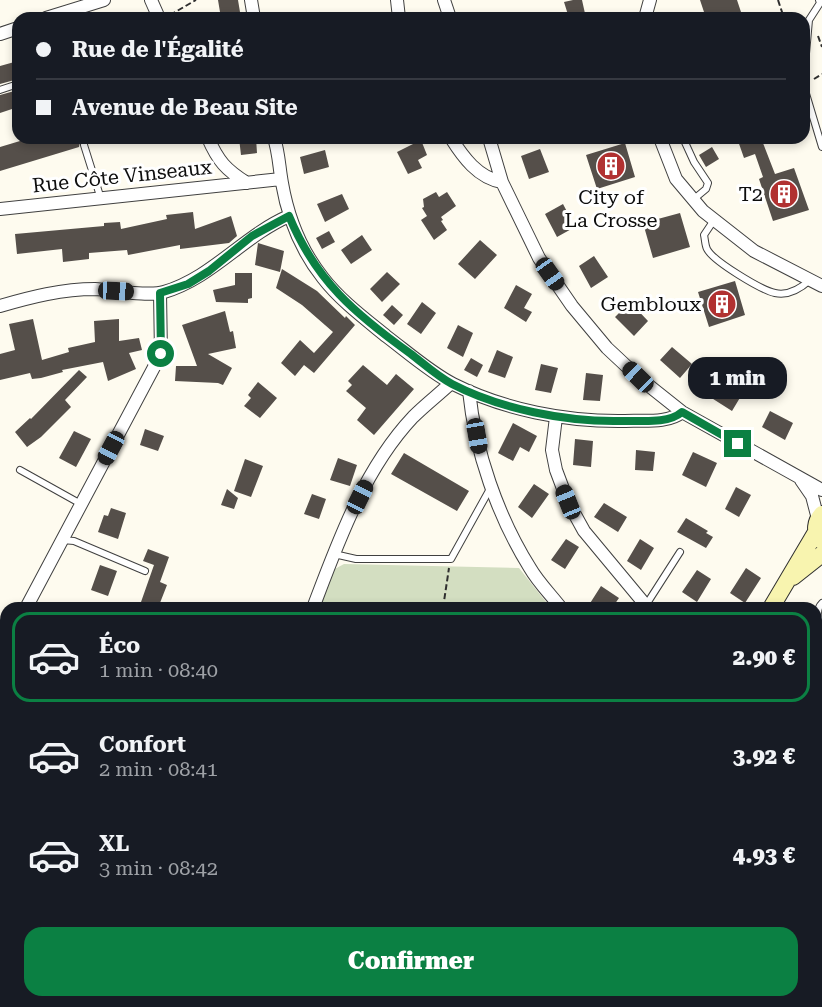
<!DOCTYPE html>
<html lang="fr">
<head>
<meta charset="utf-8">
<style>
  body { margin:0; font-family:"Roboto Serif",serif; background:#20242c; color:#f1f3f6; height:100vh; display:flex; flex-direction:column; font-size:22px; white-space:nowrap }
  * { box-sizing:border-box; margin:0 }
  p { font-size:20px; color:#9ea1a6 }
  .icon { flex:none; width:33px; height:33px; fill:none; stroke:currentColor; stroke-width:2; stroke-linecap:round; stroke-linejoin:round }
  .map { position:relative; flex:1; overflow:hidden }
  .sheet { position:absolute; left:0px; top:602px; width:822px; height:406px; display:flex; flex-direction:column; background:#171b24; border-radius:18px 18px 0 0; box-shadow:0 3px 9px #0003 }
  .sheet>* { flex:none }
  .top-card { position:absolute; left:12px; top:12px; width:798px; height:132px; border-radius:18px; box-shadow:0 3px 9px #0003; display:grid; align-content:center; height:132px; padding:0 24px; background:#171b24 }
  .end { position:absolute; width:27px; height:27px; margin:-14px; border:8px solid #0b8043; background:#fff; box-shadow:0 0 0 3px #fff }
  .from { border-radius:50% }
  .bubble { position:absolute; height:42px; border-radius:18px; background:#171b24; box-shadow:0 3px 9px #0003; font-size:20px; font-weight:800; line-height:42px; text-align:center }
  .car { position:absolute; width:18px; height:36px; margin:-18px -9px; border-radius:8px; box-shadow:0 0 4px 2px #0007; background:linear-gradient(#222 24%,#8ab4d8 0 40%,#222 0 76%,#8ab4d8 0 86%,#222 0) }
  .top-card b { display:flex; align-items:center; gap:21px; height:57px; font-size:22px }
  .top-card b+b { border-top:2px solid #363941 }
  .top-card i { width:15px; height:15px; background:#f1f3f6 }
  ul { padding:10px 0 0; list-style:none }
  li { display:flex; align-items:center; gap:18px; height:90px; margin:0 12px 9px; padding:0 12px; border:3px solid transparent; border-radius:18px }
  li div { flex:1 }
  li b { display:block; font-size:22px }
  li em { font-style:normal; font-weight:800 }
  li.on { border-color:#0b8043 }
  li>.icon { width:54px; height:54px; stroke-width:1.5 }
  .action { display:flex; gap:12px; margin-top:auto; padding:12px 24px }
  .action a { flex:1; height:69px; border-radius:18px; background:#0b8043; color:#fff; font-size:24px; font-weight:800; line-height:69px; text-align:center }
  .map>svg:first-child { display:block }
  .industrial { fill:#ebe2eb }
  .cemetery { fill:#d3dec1 }
  .building { fill:#554f4a }
  .lines { fill:none; stroke-linecap:round; stroke-linejoin:round }
  .lane-casing { stroke:#404040; stroke-width:8 }
  .street-casing { stroke:#404040; stroke-width:14 }
  .secondary-casing { stroke:#2f2f2f; stroke-width:18 }
  .path { stroke:#2f2f2f; stroke-width:2; stroke-dasharray:6 3; stroke-linecap:butt }
  .lane { stroke:#fff; stroke-width:6 }
  .street { stroke:#fff; stroke-width:12 }
  .secondary { stroke:#f8f4af; stroke-width:16 }
  .route { stroke:#0b8043; stroke-width:8 }
  .labels { text-anchor:middle; dominant-baseline:central; stroke-width:6; stroke-linejoin:round; paint-order:stroke }
  .street-label { font-size:20px; fill:#0d0d0d; stroke:#fff }
  .poi-label { font-size:20px; fill:#0d0d0d; stroke:#fff; text-anchor:end }
</style>
</head>
<body>
<div class="map">
<svg width="822" height="1007" viewBox="0 0 822 1007">
  <rect width="100%" height="100%" fill="#fefbef"/>
  <path class="industrial" d="M731,1002h59l2,5h-59z"/>
  <path class="cemetery" d="M344,564l175,4 31,39 -233,1 14,-37z
    M6,685v92l-6,-52v-37z
    M0,946h6v56h559l1,5h-566z"/>
  <path class="building" d="M218,0h20l3,18h-20z
    M573,0h9l4,18h-17l-5,-16z
    M700,0h37l6,18h-37z
    M18,61v18l-18,5v-18z
    M18,90v17l-18,6v-18z
    M30,138h67l1,3 -9,2 -6,-3 -3,2 -1,5 -79,24v-24z
    M239,138h17l1,15 -16,2z
    M737,138h24l14,36 19,-6 15,42 -36,11 -14,-42 4,-2 -8,-23 -11,4z
    M421,140l6,15 -9,5 4,8 -14,6 -11,-22z
    M625,143l10,34 -38,12 -11,-34z
    M712,147l7,12 -13,8 -7,-12z
    M540,149l9,23 -20,7 -8,-23z
    M325,150l4,17 -25,7 -4,-17z
    M436,192l3,5 8,-5 9,14 -15,11 2,3 -2,1 6,9 -13,10 -13,-20 6,-4 -5,-8 2,-1 -1,-8z
    M342,194l7,15 -24,13 -8,-18z
    M563,204l12,23 -18,10 -12,-23z
    M193,212l2,17 36,-13 6,20 -8,7 -49,6v-4l-52,10 -1,-5 -38,3v6l-26,3 -1,-13 -45,5 -2,-20 89,-8v-3l16,-1 1,7 46,-10 -1,-4z
    M680,213l10,34 -37,11 -10,-35z
    M329,231l6,11 -13,7 -6,-11z
    M362,235l10,15 -21,14 -10,-14z
    M480,240l17,15 -22,24 -17,-15z
    M258,243l26,8 -4,21 -25,-7z
    M594,256l14,21 -17,11 -12,-22z
    M282,269l35,22 28,27 1,-2 9,9 -41,48 -10,-8 -9,11 -14,-13 19,-23 14,13 19,-21 -31,-27 -26,-17z
    M387,272l13,12 -18,18 -12,-13z
    M235,273h17v25l-4,1v4l-32,-1 -3,-12 22,-5z
    M735,281l10,34 -36,12 -11,-35z
    M516,285l16,9 -8,14 8,4 -6,10 -22,-14z
    M422,302l14,11 -15,21 -14,-10z
    M630,302l18,19 -14,15 -19,-19z
    M392,305l11,10 -9,10 -11,-10z
    M225,311l5,21 3,-1 3,17 -28,6 24,14 -9,17 -5,-2 -43,-2 1,-15h21l-15,-41z
    M33,319l9,41 27,-8 -1,-4 27,-6 -1,-21 25,-2v22l20,-3 3,12 -13,3 7,16 -28,12 -5,-19 -41,8 1,2 -22,6 -9,1 -2,-6 -30,7v-26l15,-4 -6,-26z
    M458,325l15,8 -10,24 -16,-9z
    M672,347l20,17 -12,14 -20,-18z
    M497,350l16,7 -8,21 -17,-6z
    M471,358l12,7 -6,12 -13,-7z
    M541,364l17,4 -7,25 -16,-3z
    M363,365l24,20 9,-11 18,15 -40,46 -17,-15 9,-12 -20,-17 6,-6 -4,-4z
    M79,370l8,7 -22,23 6,7 -30,30 -14,10 -12,-15 15,-14 1,1z
    M586,373l17,2 -3,26 -17,-1z
    M258,382l19,16 -17,20 -16,-12 7,-8 -3,-3z
    M719,383l22,13 -9,15 -22,-14z
    M770,411l23,12 -8,17 -23,-13z
    M513,423l24,13 -8,16 -9,-5 -7,14 -15,-8z
    M145,429l19,7 -6,15 -18,-6z
    M74,431l17,8 -15,28 -17,-9z
    M575,439l18,2 -2,26 -18,-2z
    M636,450l19,2 -2,19 -18,-1z
    M693,452l24,11 -11,24 -24,-12z
    M404,453l65,38 -12,20 -66,-37z
    M338,458l19,7 -7,21 -20,-6z
    M245,459l18,7 -12,31 -17,-6z
    M534,484l15,10 -17,24 -14,-11z
    M736,487l15,8 -12,22 -14,-8z
    M227,489l11,9 -4,11 -13,-4z
    M312,494l14,5 -7,20 -15,-5z
    M604,503l23,14 -9,15 -24,-15z
    M111,508l15,5 -8,26 -20,-7 6,-17 4,1z
    M686,518l22,13 -2,2 7,4 -7,11 -29,-16z
    M566,539l13,8 -14,22 -14,-9z
    M640,539l14,9 -13,22 -14,-9z
    M148,549l21,8 -9,25 7,3 -9,23 -17,-6 13,-37 -11,-4z
    M100,565l17,6 -9,25 -17,-6z
    M746,568l15,10 -16,25 -15,-10z
    M697,570l14,9 -14,23 -15,-10z
    M601,586l18,12 -7,10h-25z"/>
  <g class="lines">
    <g class="lane-casing">
      <path id="lane" d="M804,76l5,-56 11,-17 -1,-3
        M804,87l18,60
        M0,90l18,-6
        M683,138l11,24 14,21 -2,6 -12,10
        M84,145l17,54
        M714,220l-10,15c1,4 1,10 3,14 6,12 54,41 68,44 13,3 25,-4 35,-13
        M20,470l61,34
        M62,540l12,1 71,30
        M334,554l22,5h95l40,-72
        M822,603c-7,7 -3,16 0,24
        M646,605l34,-53
        M0,891l6,19"/>
    </g>
    <g class="street-casing">
      <path id="street" d="M151,0l8,18
        M251,0l3,18
        M397,0l2,18
        M444,0l6,18
        M46,18l58,-18
        M645,18l5,-18
        M0,34l18,-6
        M208,138c10,23 18,32 39,45
        M274,138c5,15 5,29 8,45 6,35 18,66 41,95 17,22 41,40 63,58 20,15 45,37 67,48 52,26 113,38 172,37 17,-1 43,3 57,-9
        M451,138c12,19 27,40 51,44
        M489,138l13,44 37,76 33,48 35,42 31,29 44,35 140,78
        M660,138l16,41 27,32 51,40 68,35
        M0,209l281,-30
        M0,306c31,-9 62,-17 95,-17 18,1 53,8 69,3 48,-14 79,-56 125,-76
        M469,391c6,60 29,126 61,177 8,14 21,27 31,40
        M556,417l-4,33 4,20 12,32 16,29 64,77
        M801,480l11,16 6,23
        M26,608l135,-254 -1,-61
        M313,608c25,-66 51,-139 100,-191 12,-12 25,-22 38,-34
        M0,656l6,-11
        M0,804l4,35 -4,8
        M705,1002l4,5
        M633,1007l18,-5"/>
    </g>
    <g class="secondary-casing">
      <path id="secondary" d="M820,540c-6,-9 -5,-18 2,-26
        M793,577l29,-23
        M771,608l45,-76
        M586,1002l1,5"/>
    </g>
    <path class="path" d="M778,0l6,18
      M170,15l26,-15
      M818,36l4,11
      M814,79l8,-5
      M443,608l6,-40
      M822,867l-4,10 4,18
      M0,972l6,-1
      M41,1002l1,5
      M161,1002v5
      M225,1002v5
      M293,1002v5
      M416,1002l1,5"/>
    <use href="#lane" class="lane"/>
    <use href="#street" class="street"/>
    <use href="#secondary" class="secondary"/>
  </g>
  <g class="lines">
    <path class="route" d="M161,354l-1,-61 28,-9 21,-13 43,-35 37,-20c27,65 66,98 122,138 13,10 26,22 41,30 48,25 114,38 168,37 18,-1 47,4 62,-9l56,32"/>
  </g>
  <defs>
    <g id="building-disc" transform="scale(1.5)"><circle r="9.5" fill="#b13131" stroke="#fff"/><path d="M-4-6H4V6H1V3H-1V6H-4ZM-2.5-4.3h1.7v1.8h-1.7ZM.8-4.3h1.7v1.8H.8ZM-2.5-1h1.7V.8h-1.7ZM.8-1h1.7V.8H.8Z" fill="#fff"/></g>
  </defs>
  <g fill-rule="evenodd">
    <use href="#building-disc" x="611" y="166"/>
    <use href="#building-disc" x="784" y="194"/>
    <use href="#building-disc" x="722" y="304"/>
  </g>
  <g class="labels">
    <g class="street-label">
      <text transform="translate(122 176) rotate(-6)">Rue Côte Vinseaux</text>
    </g>
    <g class="poi-label">
      <text x="763" y="194">T2</text>
      <text x="611" y="197" text-anchor="middle">City of<tspan x="611" dy="23">La Crosse</tspan></text>
      <text x="701" y="304">Gembloux</text>
    </g>
  </g>
</svg>
<i class="end from" style="left:161px;top:354px"></i>
<i class="end" style="left:738px;top:444px"></i>
<div class="bubble" style="left:688px;top:357px;width:99px">1 min</div>
<i class="car" style="left:550px;top:274px;rotate:145deg"></i>
<i class="car" style="left:116px;top:291px;rotate:93deg"></i>
<i class="car" style="left:638px;top:377px;rotate:314deg"></i>
<i class="car" style="left:477px;top:436px;rotate:170deg"></i>
<i class="car" style="left:111px;top:448px;rotate:208deg"></i>
<i class="car" style="left:360px;top:497px;rotate:26deg"></i>
<i class="car" style="left:568px;top:502px;rotate:338deg"></i>
<div class="top-card">
<b><i class="from"></i>Rue de l'Égalité</b>
<b><i></i>Avenue de Beau Site</b>
</div>
<section class="sheet">
<ul>
<li class="on"><svg class="icon" aria-label="car" viewBox="0 0 24 24"><path d="M5 17H2v-5l4-1 3-4h7l3 4 3 1v5h-3M9 17h6M6 11h13"/><circle cx="7" cy="17" r="2"/><circle cx="17" cy="17" r="2"/></svg><div><b>Éco</b><p>1 min · 08:40</p></div><em>2.90 €</em></li>
<li><svg class="icon" aria-label="car" viewBox="0 0 24 24"><path d="M5 17H2v-5l4-1 3-4h7l3 4 3 1v5h-3M9 17h6M6 11h13"/><circle cx="7" cy="17" r="2"/><circle cx="17" cy="17" r="2"/></svg><div><b>Confort</b><p>2 min · 08:41</p></div><em>3.92 €</em></li>
<li><svg class="icon" aria-label="car" viewBox="0 0 24 24"><path d="M5 17H2v-5l4-1 3-4h7l3 4 3 1v5h-3M9 17h6M6 11h13"/><circle cx="7" cy="17" r="2"/><circle cx="17" cy="17" r="2"/></svg><div><b>XL</b><p>3 min · 08:42</p></div><em>4.93 €</em></li>
</ul>
<div class="action"><a>Confirmer</a></div>
</section>
</div>
</body>
</html>
